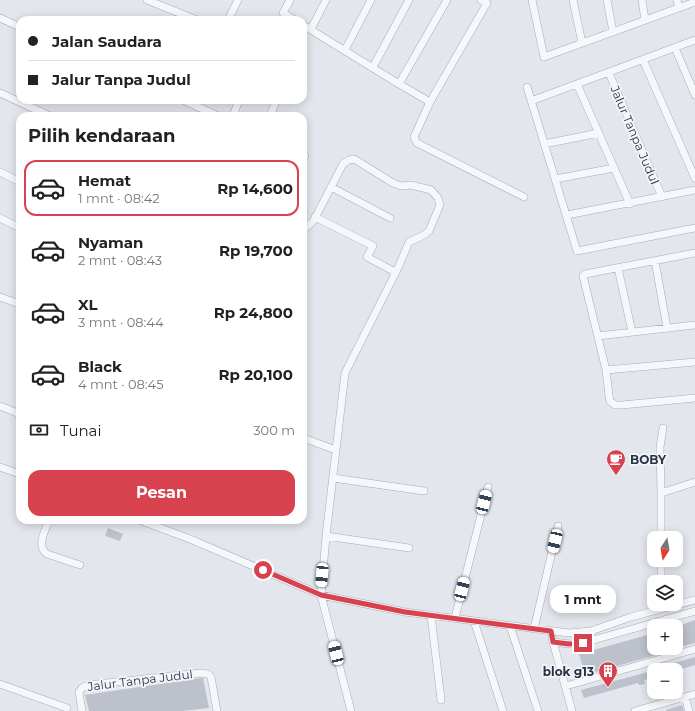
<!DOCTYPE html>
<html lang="id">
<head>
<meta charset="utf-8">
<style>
  body { margin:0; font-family:Montserrat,sans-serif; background:#f2f2f2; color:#222; height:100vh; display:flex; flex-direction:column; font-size:15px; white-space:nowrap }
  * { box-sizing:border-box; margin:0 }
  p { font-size:13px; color:#767676 }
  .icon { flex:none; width:22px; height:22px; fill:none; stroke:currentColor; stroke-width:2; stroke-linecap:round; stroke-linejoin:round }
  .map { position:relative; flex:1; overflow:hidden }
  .panel { position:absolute; left:16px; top:112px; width:291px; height:412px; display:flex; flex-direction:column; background:#fff; border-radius:12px; box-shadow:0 2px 10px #0003 }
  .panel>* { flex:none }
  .guide { position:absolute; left:16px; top:16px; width:291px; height:88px; border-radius:12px; box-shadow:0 2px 10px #0003; display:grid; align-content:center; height:88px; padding:0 12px; background:#fff }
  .needle { width:26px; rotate:191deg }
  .buttons { position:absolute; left:647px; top:531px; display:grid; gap:8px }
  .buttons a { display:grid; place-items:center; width:36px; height:36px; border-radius:8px; background:#fff; box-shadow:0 2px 10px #0003; font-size:20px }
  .end { position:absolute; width:18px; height:18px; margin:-9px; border:5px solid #d7424e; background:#fff; box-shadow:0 0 0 2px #fff }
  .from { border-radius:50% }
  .bubble { position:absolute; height:28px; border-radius:12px; background:#fff; box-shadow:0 2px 10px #0003; font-size:13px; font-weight:700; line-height:28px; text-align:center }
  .car { position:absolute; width:12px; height:24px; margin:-12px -6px; border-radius:5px; box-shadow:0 0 3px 1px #0007; background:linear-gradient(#fff 24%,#345 0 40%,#fff 0 76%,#345 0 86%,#fff 0) }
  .guide b { display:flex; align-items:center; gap:14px; height:38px; font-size:15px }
  .guide b+b { border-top:1px solid #e0e0e0 }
  .guide i { width:10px; height:10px; background:#222 }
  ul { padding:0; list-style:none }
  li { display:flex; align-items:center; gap:12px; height:56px; margin:0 8px 6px; padding:0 4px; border:2px solid transparent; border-radius:12px }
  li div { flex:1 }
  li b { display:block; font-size:15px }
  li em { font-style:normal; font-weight:700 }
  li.current { border-color:#d7424e }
  li>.icon { width:36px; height:36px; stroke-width:1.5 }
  h2 { padding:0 12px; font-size:18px; line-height:48px }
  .pay { display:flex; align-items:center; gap:10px; height:44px; padding:0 12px; font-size:15px }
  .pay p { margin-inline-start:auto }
  .primary-button { display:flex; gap:8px; margin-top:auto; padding:8px 12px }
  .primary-button a { flex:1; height:46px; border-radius:12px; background:#d7424e; color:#fff; font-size:16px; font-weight:700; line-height:46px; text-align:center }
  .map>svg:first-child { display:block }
  .building { fill:#bdc1cc }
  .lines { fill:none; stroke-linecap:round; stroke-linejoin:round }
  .street-casing { stroke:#a7acb7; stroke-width:8 }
  .street { stroke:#f6f7fa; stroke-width:7 }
  .route { stroke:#d7424e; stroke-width:5 }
  .labels { text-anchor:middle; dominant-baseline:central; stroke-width:3.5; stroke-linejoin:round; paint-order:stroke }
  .street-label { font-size:12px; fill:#293245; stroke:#f3f5f9 }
  .poi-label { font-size:12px; font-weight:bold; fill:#293245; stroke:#f3f5f9; text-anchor:start }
</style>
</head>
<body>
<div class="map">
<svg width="695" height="711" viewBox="0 0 695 711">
  <rect width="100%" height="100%" fill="#e3e6ec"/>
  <path class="building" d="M108,528l15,6 -3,7 -15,-5z
    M695,620v23l-19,5v-8l5,-1 -3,-13z
    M651,634l3,14h20v2l-89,25 -6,-21z
    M695,657v8l-17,5h-21v-2z
    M654,669v9l-10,2 1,4 -6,1 -1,-2 -54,15 -3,-8 67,-18z
    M201,678h2l6,30 -27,3h-93l-4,-16z
    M682,705l2,6h-18v-1z"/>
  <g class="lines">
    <g class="street-casing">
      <path id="street" d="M147,0l50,20
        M290,0l-7,13 12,7
        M532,0l12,57 151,-55
        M573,0l9,43
        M607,0l6,32
        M642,0l3,20
        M677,0l2,8
        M0,18l20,9
        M228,20l10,-20
        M303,25l96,59 31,18 57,-99 -6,-3
        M311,29l15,-29
        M675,48l20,47
        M345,50l26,-50
        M643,60l52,118
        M373,67l36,-67
        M609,73l53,124
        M399,84l48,-84
        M577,84l53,120
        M527,87l50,164 118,-23
        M0,93l50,23
        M183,100l35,16
        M531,101l164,-61
        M430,102l-16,35 3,6 107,54
        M233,116l6,-16
        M270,116l5,-12
        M544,144l55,-11
        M303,155l2,1
        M0,172l20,10
        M555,179l59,-11
        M331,187l59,31
        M567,215l128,-25
        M315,217l58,29 -6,11 28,15
        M0,218l20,10
        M303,229l4,-2 7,-7 29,-56 6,-4 5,-1 39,24 8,3 10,-1 20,5 7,8 2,7 -11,26 -5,4 -15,7 -11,26 -53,105 -19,163 -5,59 30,116
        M695,253l-110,21 -2,2 23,94 3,26 1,5 5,4h7l73,-7
        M655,261l12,67
        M618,268l14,64
        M0,297l20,7
        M598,336l97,-11
        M606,370l89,-8
        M0,406l20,8
        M303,438l33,12
        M0,467l20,7
        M333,478l91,13
        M661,493l-1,-46 3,-19
        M49,520c-4,11 -13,26 -2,34l33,11
        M139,520l51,19 131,56 84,17 164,21 22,-2 40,-14 64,-17
        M326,536l83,12
        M661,538v-45l34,-11
        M661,582v-22
        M431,615l10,85
        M455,618l33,-131
        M474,621l29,90
        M510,626l28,85
        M534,629l24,-103
        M552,638l20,73
        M553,642l16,2 14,-1 112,-32
        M0,684l67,24
        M566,686l129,-37
        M685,697l4,14
        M82,711l-3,-19 3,-4 6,-3 113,-12 7,1 3,3 6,34
        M635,711l60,-17"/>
    </g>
    <use href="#street" class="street"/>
  </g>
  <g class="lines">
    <path class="route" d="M263,570l58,25 84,17 146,19 2,11 16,2 14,-1"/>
  </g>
  <defs>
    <g id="cafe-pin" transform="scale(1)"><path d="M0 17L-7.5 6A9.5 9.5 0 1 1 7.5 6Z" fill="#d7424e" stroke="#f3f5f9"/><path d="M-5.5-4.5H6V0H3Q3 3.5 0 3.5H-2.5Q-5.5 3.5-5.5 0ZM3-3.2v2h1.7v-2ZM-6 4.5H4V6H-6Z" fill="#fff"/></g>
    <g id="building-pin" transform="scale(1)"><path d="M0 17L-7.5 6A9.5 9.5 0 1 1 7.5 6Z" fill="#d7424e" stroke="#f3f5f9"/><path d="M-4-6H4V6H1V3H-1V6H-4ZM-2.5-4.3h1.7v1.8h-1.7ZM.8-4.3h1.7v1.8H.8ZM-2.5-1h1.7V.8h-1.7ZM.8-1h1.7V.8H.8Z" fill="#fff"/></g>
  </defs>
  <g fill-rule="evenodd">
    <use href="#cafe-pin" x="616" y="459"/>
    <use href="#building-pin" x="608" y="671"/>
  </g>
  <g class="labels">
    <g class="street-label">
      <text transform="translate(635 135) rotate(67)">Jalur Tanpa Judul</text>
      <text transform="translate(140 680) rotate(-7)">Jalur Tanpa Judul</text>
    </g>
    <g class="poi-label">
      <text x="630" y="459">BOBY</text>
      <text x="594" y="671" text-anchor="end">blok g13</text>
    </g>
  </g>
</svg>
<div class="buttons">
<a><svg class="needle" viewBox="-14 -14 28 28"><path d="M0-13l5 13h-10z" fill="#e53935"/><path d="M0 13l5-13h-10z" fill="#767676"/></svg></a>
<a><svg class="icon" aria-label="layers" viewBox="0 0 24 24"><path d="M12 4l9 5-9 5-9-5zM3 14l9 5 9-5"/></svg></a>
<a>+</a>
<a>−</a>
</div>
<i class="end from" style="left:263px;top:570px"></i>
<i class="end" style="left:583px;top:643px"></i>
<div class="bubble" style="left:550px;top:585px;width:66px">1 mnt</div>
<i class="car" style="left:484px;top:502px;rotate:14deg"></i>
<i class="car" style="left:555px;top:541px;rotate:193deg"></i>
<i class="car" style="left:322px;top:575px;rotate:185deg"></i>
<i class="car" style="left:462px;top:589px;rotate:14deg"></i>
<i class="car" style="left:336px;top:653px;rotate:346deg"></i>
<div class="guide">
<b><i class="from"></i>Jalan Saudara</b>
<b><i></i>Jalur Tanpa Judul</b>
</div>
<section class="panel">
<h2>Pilih kendaraan</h2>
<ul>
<li class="current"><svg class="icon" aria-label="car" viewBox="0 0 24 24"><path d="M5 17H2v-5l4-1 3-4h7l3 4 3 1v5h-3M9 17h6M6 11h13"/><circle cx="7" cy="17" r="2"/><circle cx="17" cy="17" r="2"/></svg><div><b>Hemat</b><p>1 mnt · 08:42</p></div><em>Rp 14,600</em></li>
<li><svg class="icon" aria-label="car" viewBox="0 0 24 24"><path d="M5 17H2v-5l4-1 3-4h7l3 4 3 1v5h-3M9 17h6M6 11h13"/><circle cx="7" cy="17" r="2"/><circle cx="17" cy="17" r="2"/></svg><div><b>Nyaman</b><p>2 mnt · 08:43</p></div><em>Rp 19,700</em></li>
<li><svg class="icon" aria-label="car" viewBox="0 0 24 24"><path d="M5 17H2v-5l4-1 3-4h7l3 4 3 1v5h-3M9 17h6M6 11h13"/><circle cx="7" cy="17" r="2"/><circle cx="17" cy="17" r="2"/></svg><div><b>XL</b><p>3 mnt · 08:44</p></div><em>Rp 24,800</em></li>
<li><svg class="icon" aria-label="car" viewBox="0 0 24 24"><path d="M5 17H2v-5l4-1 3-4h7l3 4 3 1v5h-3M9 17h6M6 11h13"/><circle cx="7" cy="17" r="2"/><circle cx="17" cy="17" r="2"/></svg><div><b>Black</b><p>4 mnt · 08:45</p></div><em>Rp 20,100</em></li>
</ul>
<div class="pay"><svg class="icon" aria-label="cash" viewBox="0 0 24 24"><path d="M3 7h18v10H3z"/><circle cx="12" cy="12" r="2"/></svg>Tunai<p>300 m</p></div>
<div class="primary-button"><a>Pesan</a></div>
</section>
</div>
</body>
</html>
